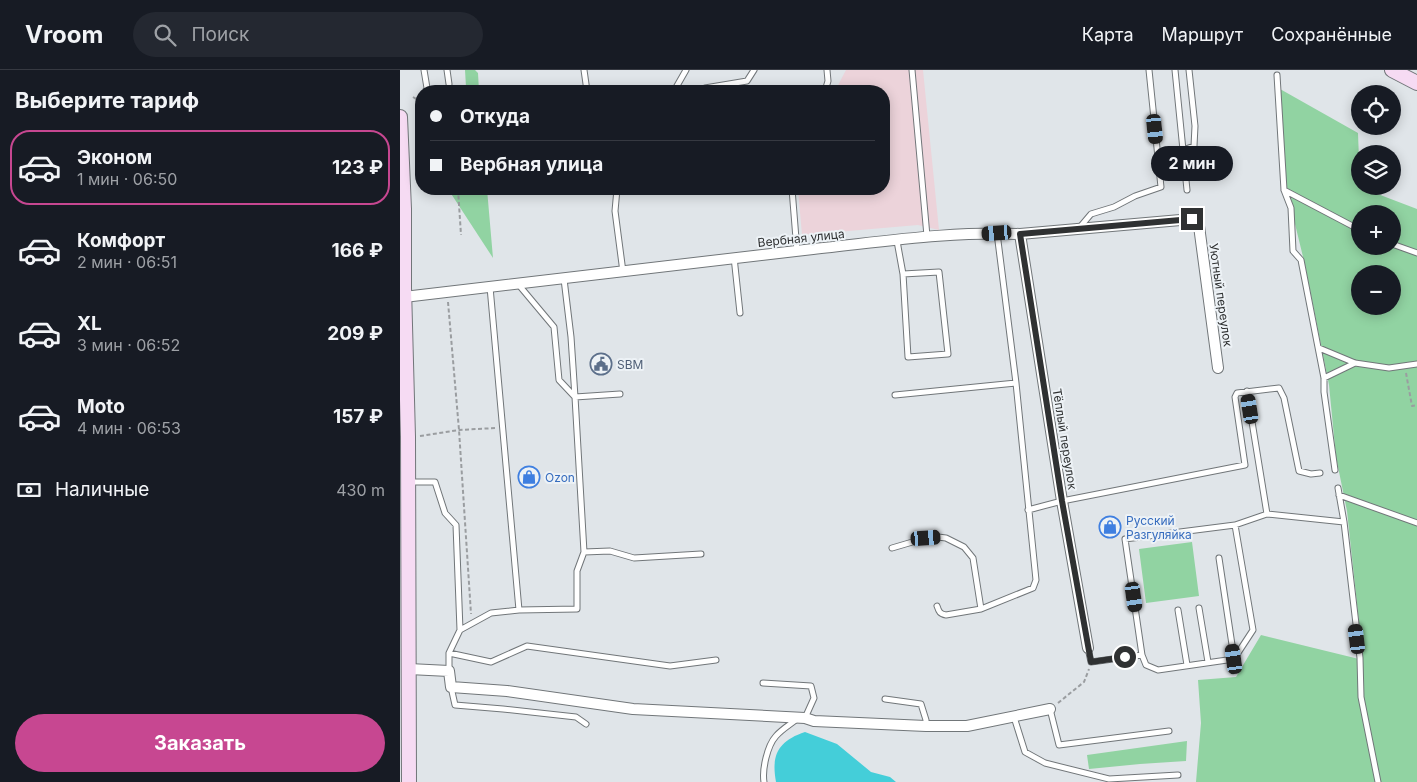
<!DOCTYPE html>
<html lang="ru">
<head>
<meta charset="utf-8">
<style>
  body { margin:0; font-family:Inter,sans-serif; background:#242831; color:#f1f3f6; height:100vh; display:flex; flex-direction:column; font-size:19px; white-space:nowrap }
  * { box-sizing:border-box; margin:0 }
  p { font-size:16px; color:#9ea1a6 }
  .icon { flex:none; width:28px; height:28px; fill:none; stroke:currentColor; stroke-width:2; stroke-linecap:round; stroke-linejoin:round }
  .map { position:relative; flex:1; overflow:hidden }
  .details { display:flex; flex-direction:column; background:#171b24; width:400px }
  .details>* { flex:none }
  .hud { position:absolute; left:15px; top:15px; width:475px; height:110px; border-radius:20px; box-shadow:0 2px 12px #0003; display:grid; align-content:center; height:110px; padding:0 15px; background:#171b24 }
  .controls { position:absolute; left:951px; top:15px; display:grid; gap:10px }
  .controls a { display:grid; place-items:center; width:50px; height:50px; border-radius:50%; background:#171b24; box-shadow:0 2px 12px #0003; font-size:25px }
  .end { position:absolute; width:22px; height:22px; margin:-11px; border:6px solid #2f3132; background:#fff; box-shadow:0 0 0 2px #fff }
  .from { border-radius:50% }
  .bubble { position:absolute; height:35px; border-radius:18px; background:#171b24; box-shadow:0 2px 12px #0003; font-size:16px; font-weight:700; line-height:35px; text-align:center }
  .car { position:absolute; width:15px; height:30px; margin:-15px -8px; border-radius:6px; box-shadow:0 0 4px 1px #0007; background:linear-gradient(#222 24%,#8ab4d8 0 40%,#222 0 76%,#8ab4d8 0 86%,#222 0) }
  .hud b { display:flex; align-items:center; gap:18px; height:48px; font-size:19px }
  .hud b+b { border-top:1px solid #363941 }
  .hud i { width:12px; height:12px; background:#f1f3f6 }
  ul { padding:0; list-style:none }
  li { display:flex; align-items:center; gap:15px; height:75px; margin:0 10px 8px; padding:0 5px; border:2px solid transparent; border-radius:20px }
  li div { flex:1 }
  li b { display:block; font-size:19px }
  li em { font-style:normal; font-weight:700 }
  li.selected { border-color:#c74791 }
  li>.icon { width:45px; height:45px; stroke-width:1.5 }
  h2 { padding:0 15px; font-size:22px; line-height:60px }
  .pay { display:flex; align-items:center; gap:12px; height:55px; padding:0 15px; font-size:19px }
  .pay p { margin-inline-start:auto }
  .action { display:flex; gap:10px; margin-top:auto; padding:10px 15px }
  .action a { flex:1; height:58px; border-radius:30px; background:#c74791; color:#fff; font-size:20px; font-weight:700; line-height:58px; text-align:center }
  header { display:flex; align-items:center; gap:30px; box-sizing:border-box; height:70px; padding:0 25px; background:#171b24; border-bottom:1px solid #363941 }
  header strong { font-size:24px }
  nav { display:flex; gap:28px; margin-inline-start:auto; font-size:18px }
  .search { width:350px; height:45px; background:#242831; display:flex; align-items:center; gap:12px; box-sizing:border-box; padding:0 18px; border-radius:28px; color:#9ea1a6; font-size:19px }
  main { display:flex; flex:1; min-height:0 }
  .map>svg:first-child { display:block }
  .education { fill:#ecd3da }
  .green { fill:#91d3a2; fill-rule:evenodd }
  .water { fill:#44ced9 }
  .lines { fill:none; stroke-linecap:round; stroke-linejoin:round }
  .service-casing { stroke:#717679; stroke-width:7 }
  .minor-casing { stroke:#717679; stroke-width:12 }
  .secondary-casing { stroke:#717679; stroke-width:16 }
  .path { stroke:#9a9da0; stroke-width:2; stroke-dasharray:4 2.5; stroke-linecap:butt }
  .service { stroke:#fff; stroke-width:5 }
  .minor { stroke:#fff; stroke-width:10 }
  .secondary { stroke:#f6dbf3; stroke-width:14 }
  .route { stroke:#2f3132; stroke-width:6 }
  .labels { text-anchor:middle; dominant-baseline:central; stroke-width:4; stroke-linejoin:round; paint-order:stroke }
  .street-label { font-size:12px; fill:#2f3132; stroke:#edf2f6 }
  .service-label { font-size:12px; fill:#4e5e75; stroke:#edf2f6; text-anchor:start }
  .shop-label { font-size:12px; fill:#366cbe; stroke:#edf2f6; text-anchor:start }
</style>
</head>
<body>
<header>
<strong>Vroom</strong>
<div class="search"><svg class="icon" aria-label="search" viewBox="0 0 24 24"><circle cx="10" cy="10" r="6"/><path d="M15 15l6 6"/></svg>Поиск</div>
<nav><a>Карта</a><a>Маршрут</a><a>Сохранённые</a></nav>
</header>
<main>
<section class="details">
<h2>Выберите тариф</h2>
<ul>
<li class="selected"><svg class="icon" aria-label="car" viewBox="0 0 24 24"><path d="M5 17H2v-5l4-1 3-4h7l3 4 3 1v5h-3M9 17h6M6 11h13"/><circle cx="7" cy="17" r="2"/><circle cx="17" cy="17" r="2"/></svg><div><b>Эконом</b><p>1 мин · 06:50</p></div><em>123 ₽</em></li>
<li><svg class="icon" aria-label="car" viewBox="0 0 24 24"><path d="M5 17H2v-5l4-1 3-4h7l3 4 3 1v5h-3M9 17h6M6 11h13"/><circle cx="7" cy="17" r="2"/><circle cx="17" cy="17" r="2"/></svg><div><b>Комфорт</b><p>2 мин · 06:51</p></div><em>166 ₽</em></li>
<li><svg class="icon" aria-label="car" viewBox="0 0 24 24"><path d="M5 17H2v-5l4-1 3-4h7l3 4 3 1v5h-3M9 17h6M6 11h13"/><circle cx="7" cy="17" r="2"/><circle cx="17" cy="17" r="2"/></svg><div><b>XL</b><p>3 мин · 06:52</p></div><em>209 ₽</em></li>
<li><svg class="icon" aria-label="car" viewBox="0 0 24 24"><path d="M5 17H2v-5l4-1 3-4h7l3 4 3 1v5h-3M9 17h6M6 11h13"/><circle cx="7" cy="17" r="2"/><circle cx="17" cy="17" r="2"/></svg><div><b>Moto</b><p>4 мин · 06:53</p></div><em>157 ₽</em></li>
</ul>
<div class="pay"><svg class="icon" aria-label="cash" viewBox="0 0 24 24"><path d="M3 7h18v10H3z"/><circle cx="12" cy="12" r="2"/></svg>Наличные<p>430 m</p></div>
<div class="action"><a>Заказать</a></div>
</section>
<div class="map">
<svg width="1017" height="712" viewBox="0 0 1017 712">
  <rect width="100%" height="100%" fill="#e0e5e9"/>
  <path class="education" d="M446,0h77l16,160 -21,-5 -116,10 -4,-46h86v-98h-49z"/>
  <path class="green" d="M65,0h10l3,3 1,18h-32l19,-4z
    M880,19l78,44 2,53h1l1,2 55,21v573h-221l5,-59 -3,-43 38,-3 25,-42 102,25 -16,-149 -11,-54 -7,-72 -24,-120 -19,-78zM960,144h32v32h-32zM960,204h32v32h-32z
    M48,119h39l6,69z
    M792,472l7,54 -53,7 -7,-54z
    M787,671l-1,20 -46,3 -51,5 -2,-14z"/>
  <path class="water" d="M405,662l32,12 34,28 19,5 6,5h-120c-5,-27 2,-41 29,-50z"/>
  <g class="lines">
    <g class="service-casing">
      <path id="service" d="M24,0l3,18
        M47,0l2,14
        M184,0l3,21
        M512,0l15,166
        M775,0l12,120
        M877,5l7,115 7,18 2,43 8,9 23,118v14l11,78
        M274,21l12,-21
        M303,21l2,-3 42,-7 7,-11
        M425,21l3,-10 -1,-11
        M783,80l11,-4 1,-20 -6,-56
        M217,119l-2,22 8,61
        M392,119l5,62
        M884,120l76,40
        M680,157l11,-13 23,-7 21,-11 26,-9 -12,-117
        M497,171l6,33 5,83 40,-3 -9,-82 -36,2
        M992,174l25,9
        M334,187l6,56
        M164,209l7,58 4,60 45,-3
        M118,214l36,43 5,53 16,17 9,155 -7,19v38l-58,1
        M919,278l36,15 34,5 28,-4
        M924,308l31,-15
        M847,321l20,123
        M495,325l121,-12
        M10,412h25l10,31 11,12 4,105
        M938,418l6,34 16,136 1,39 17,85
        M939,425l78,28
        M628,440l34,-9 183,-36 -10,-68 2,-4 42,-5 5,10 15,73 12,3 9,-1
        M835,455l32,-11 77,8
        M492,478l34,-10 12,-1 8,1 18,9 9,11 8,51 52,-21 3,-8 -20,-197 -19,-150
        M184,482l26,-1 24,7 67,-4
        M819,488l15,100
        M537,536c2,6 3,8 9,9l35,-6
        M799,538l9,54
        M778,540l9,55
        M688,578l3,14 51,-7 4,10 12,5 76,-11 19,-29 -18,-105 -110,14 17,116
        M49,583l42,9 36,-16 143,20 46,-6
        M49,601v-18l11,-23 31,-17 28,-3 -29,-323
        M363,613l48,3 3,12 -9,20
        M51,617l4,18 48,4 73,8 10,7
        M485,629l36,5 5,16v6
        M650,639l9,36 110,-14
        M614,647l11,35 20,11 64,16 69,-4
        M364,712c-2,-12 3,-36 12,-46 6,-7 15,-12 22,-18"/>
    </g>
    <g class="minor-casing">
      <path id="minor" d="M620,164l42,267 26,147
        M4,227c136,-15 272,-33 409,-48 68,-7 138,-18 207,-15l172,-15 7,7 19,142
        M9,599l40,2 2,16 56,4 126,18 172,9 9,3 112,5h41l83,-17"/>
    </g>
    <g class="secondary-casing">
      <path id="secondary" d="M992,0l25,13
        M0,47l4,92v79l4,149 1,345"/>
    </g>
    <path class="path" d="M35,16h2l2,5
      M13,27l8,5
      M16,49h5
      M18,80l3,-3
      M58,119l3,46
      M48,232l11,128 12,184
      M1006,303l6,33 5,-1
      M20,366l39,-6 37,-2
      M658,633l26,-21 5,-13"/>
    <use href="#service" class="service"/>
    <use href="#minor" class="minor"/>
    <use href="#secondary" class="secondary"/>
  </g>
  <g class="lines">
    <path class="route" d="M725,587l-34,5 -29,-161 -42,-267 172,-15"/>
  </g>
  <defs>
    <g id="civic-ring" transform="scale(1.125)"><circle r="9.5" fill="#edf2f6" stroke="#5c6f8a" stroke-width="1.5"/><path d="M-.6-6.5H3V-4.5H.6V-3L4-1V1h2V6H-6V1h2V-1L-.6-3ZM-1.2 2.5V6h2.4V2.5Z" fill="#5c6f8a"/></g>
    <g id="shop-ring" transform="scale(1.125)"><circle r="9.5" fill="#edf2f6" stroke="#3f7fe0" stroke-width="1.5"/><path d="M-5-2.5h2.3a2.7 3.5 0 0 1 5.4 0H5L5.5 6h-11ZM-1.5-2.5h3a1.5 2.3 0 0 0-3 0Z" fill="#3f7fe0"/></g>
  </defs>
  <g fill-rule="evenodd">
    <use href="#civic-ring" x="201" y="294"/>
    <use href="#shop-ring" x="129" y="407"/>
    <use href="#shop-ring" x="710" y="457"/>
  </g>
  <g class="labels">
    <g class="street-label">
      <text transform="translate(401 168) rotate(-6)">Вербная улица</text>
      <text transform="translate(821 225) rotate(82)">Уютный переулок</text>
      <text transform="translate(665 369) rotate(81)">Тёплый переулок</text>
    </g>
    <g class="service-label">
      <text x="217" y="294">SBM</text>
    </g>
    <g class="shop-label">
      <text x="145" y="407">Ozon</text>
      <text x="726" y="450">Русский<tspan x="726" dy="14">Разгуляйка</tspan></text>
    </g>
  </g>
</svg>
<div class="controls">
<a><svg class="icon" aria-label="locate" viewBox="0 0 24 24"><circle cx="12" cy="12" r="6"/><path d="M12 2v4M12 18v4M2 12h4M18 12h4"/></svg></a>
<a><svg class="icon" aria-label="layers" viewBox="0 0 24 24"><path d="M12 4l9 5-9 5-9-5zM3 14l9 5 9-5"/></svg></a>
<a>+</a>
<a>−</a>
</div>
<i class="end from" style="left:725px;top:587px"></i>
<i class="end" style="left:792px;top:149px"></i>
<div class="bubble" style="left:751px;top:76px;width:82px">2 мин</div>
<i class="car" style="left:755px;top:59px;rotate:174deg"></i>
<i class="car" style="left:597px;top:163px;rotate:266deg"></i>
<i class="car" style="left:850px;top:339px;rotate:351deg"></i>
<i class="car" style="left:526px;top:468px;rotate:86deg"></i>
<i class="car" style="left:734px;top:527px;rotate:172deg"></i>
<i class="car" style="left:957px;top:569px;rotate:353deg"></i>
<i class="car" style="left:834px;top:589px;rotate:352deg"></i>
<div class="hud">
<b><i class="from"></i>Откуда</b>
<b><i></i>Вербная улица</b>
</div>
</div>
</main>
</body>
</html>
